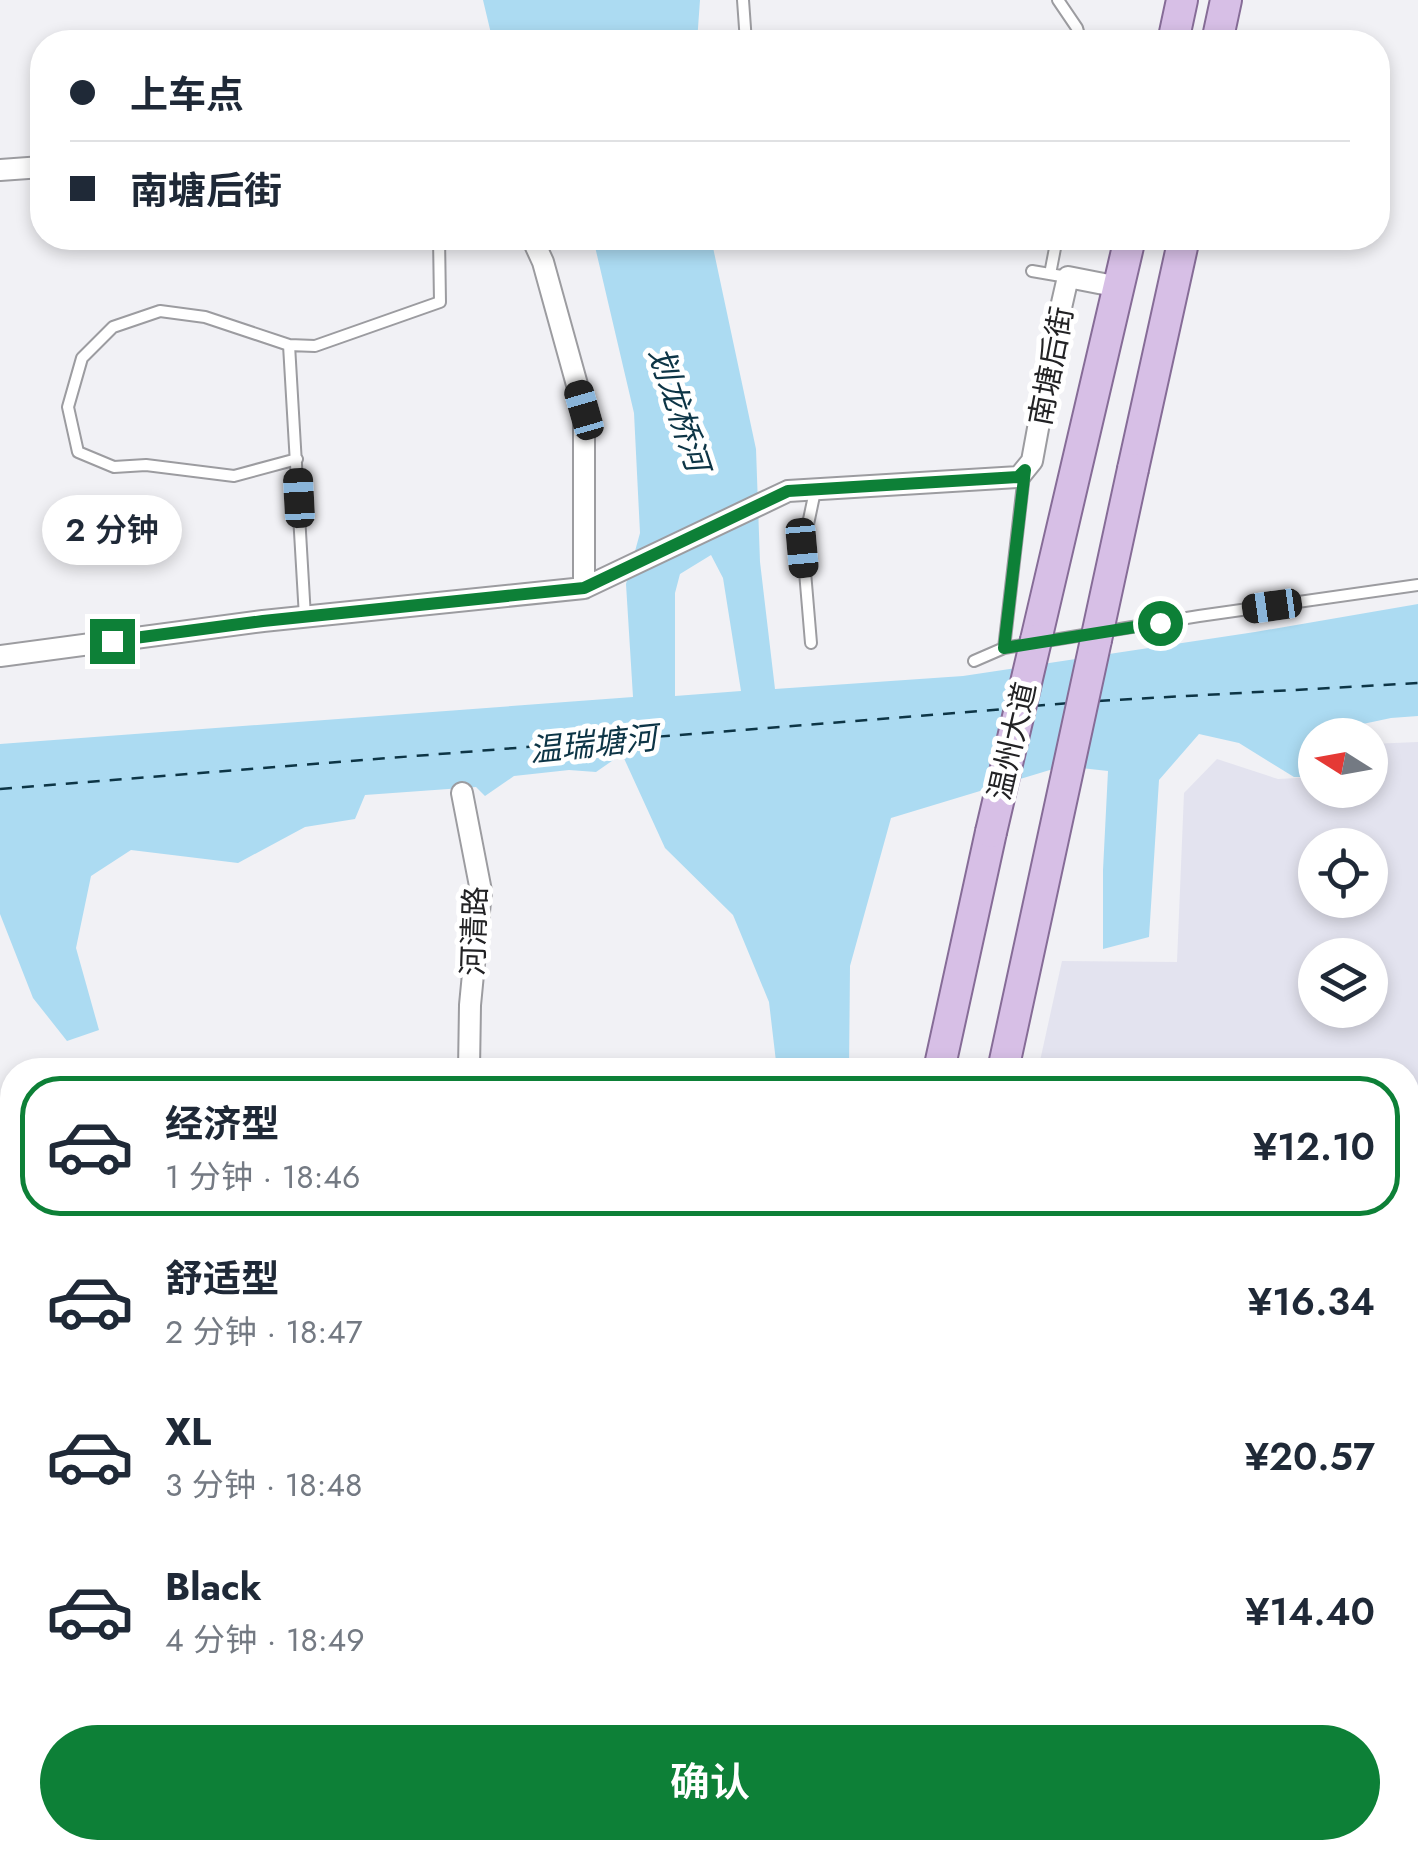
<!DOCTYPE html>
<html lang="zh">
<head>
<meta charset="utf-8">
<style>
  body { margin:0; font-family:Jost,"Noto Sans SC",sans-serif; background:#f6f6f7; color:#1f2937; height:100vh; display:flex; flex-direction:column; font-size:38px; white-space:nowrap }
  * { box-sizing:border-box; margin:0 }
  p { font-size:32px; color:#747a83 }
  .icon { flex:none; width:55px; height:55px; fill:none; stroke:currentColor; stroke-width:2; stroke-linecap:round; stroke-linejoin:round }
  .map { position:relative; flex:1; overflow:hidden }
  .drawer { position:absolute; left:0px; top:1058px; width:1420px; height:802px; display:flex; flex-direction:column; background:#fff; border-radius:40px 40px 0 0; box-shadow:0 5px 15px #0003 }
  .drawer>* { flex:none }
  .hud { position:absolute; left:30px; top:30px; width:1360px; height:220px; border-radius:40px; box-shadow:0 5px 15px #0003; display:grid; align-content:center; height:220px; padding:0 40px; background:#fff }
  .needle { width:65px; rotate:281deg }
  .fabs { position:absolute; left:1298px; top:718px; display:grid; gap:20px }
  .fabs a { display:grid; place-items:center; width:90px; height:90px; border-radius:50%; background:#fff; box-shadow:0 5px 15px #0003; font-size:50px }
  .end { position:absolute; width:45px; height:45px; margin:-22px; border:12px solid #0d8037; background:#fff; box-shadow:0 0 0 5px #fff }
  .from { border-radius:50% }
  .bubble { position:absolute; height:70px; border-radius:35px; background:#fff; box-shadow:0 5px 15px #0003; font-size:32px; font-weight:600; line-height:70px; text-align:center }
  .car { position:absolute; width:30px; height:60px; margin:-30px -15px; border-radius:12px; box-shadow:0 0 8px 2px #0007; background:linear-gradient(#222 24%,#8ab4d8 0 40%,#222 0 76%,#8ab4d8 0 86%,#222 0) }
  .hud b { display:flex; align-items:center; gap:35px; height:95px; font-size:38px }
  .hud b+b { border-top:2px solid #e0e1e3 }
  .hud i { width:25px; height:25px; background:#1f2937 }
  ul { padding:18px 0 0; list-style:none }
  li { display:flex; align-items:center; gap:30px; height:140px; margin:0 20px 15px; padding:0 20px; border:5px solid transparent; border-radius:40px }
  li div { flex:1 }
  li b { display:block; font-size:38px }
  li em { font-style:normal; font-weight:600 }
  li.active { border-color:#0d8037 }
  li>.icon { width:90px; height:90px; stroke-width:1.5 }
  .cta { display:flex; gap:20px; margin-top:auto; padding:20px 40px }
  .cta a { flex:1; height:115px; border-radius:60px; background:#0d8037; color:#fff; font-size:40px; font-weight:600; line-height:115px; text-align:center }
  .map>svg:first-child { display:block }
  .built { fill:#e3e3ef; fill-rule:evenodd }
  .water { fill:#acdbf2; fill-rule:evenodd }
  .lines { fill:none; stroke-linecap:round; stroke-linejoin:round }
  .ferry { stroke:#0d3546; stroke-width:2.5; stroke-dasharray:12 10; stroke-linecap:butt }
  .service-casing { stroke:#9c9ca0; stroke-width:14 }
  .minor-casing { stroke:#9c9ca0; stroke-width:24 }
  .secondary-casing { stroke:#9c9ca0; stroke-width:31 }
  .primary-casing { stroke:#866c97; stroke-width:34 }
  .service { stroke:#fff; stroke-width:10 }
  .minor { stroke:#fff; stroke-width:20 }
  .secondary { stroke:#fff; stroke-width:28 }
  .primary { stroke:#d7bfe6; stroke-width:30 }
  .primary-bridge-casing { stroke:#866c97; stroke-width:34; stroke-linecap:butt }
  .primary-bridge { stroke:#d7bfe6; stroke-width:30 }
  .route { stroke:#0d8037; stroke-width:12 }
  .labels { text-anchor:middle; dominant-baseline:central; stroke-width:10; stroke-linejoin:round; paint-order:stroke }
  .street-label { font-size:30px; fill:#222224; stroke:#fff }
  .water-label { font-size:32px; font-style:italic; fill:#0d3546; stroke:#fff }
</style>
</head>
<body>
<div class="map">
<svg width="1418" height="1859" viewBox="0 0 1418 1859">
  <rect width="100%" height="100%" fill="#f1f1f5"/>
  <path class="built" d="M1418,742v1029h-10v-701h-370l24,-109 115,1 7,-169 33,-34 61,20 37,-2v13h55v-46zM1315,845h55v55h-55zM1315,955h55v55h-55z
    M1408,1835h10v24h-292l64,-11h218z"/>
  <path class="water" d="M483,0h217l-3,42h-204z
    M593,238h118l45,211 4,113 15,127 188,-13 292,-44 163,-28v112l-27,2 -66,14 -1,3h-9v42h-21l-55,-34 -40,-9 -40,46 -10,157 -46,12v-79l5,-99 -45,-5 -172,52 -41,148 -1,104h-72l-8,-68 -36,-87 -68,-67 -43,-94 -26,18 -27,-2 -55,6 -29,20 -9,-9 -111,8 -10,24 -50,8 -67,36 -107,-13 -40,26 -15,72 23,82 -32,11 -34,-43 -33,-84v-170l633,-47 -7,-113 14,-51 -6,-120zM711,555l12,23 18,113 -66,5v-103l5,-19z"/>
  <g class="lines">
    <path class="ferry" d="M1098,701l320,-18
      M1033,706l37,-3
      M0,789l1005,-80"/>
    <g class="service-casing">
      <path id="service" d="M743,0l3,42
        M1058,0l19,28 4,14
        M1032,271l35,6
        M1050,274l7,-36
        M289,345l16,272
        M297,459l-63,17 -88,-11 -32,2 -36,-15 -10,-45 14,-49 31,-31 47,-16 45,6 84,28 26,1 125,-44 -1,-64
        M811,643l-8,-95 12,-57
        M1004,648l20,-173
        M974,661l30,-13 195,-32 219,-31
        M0,1498l12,3"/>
    </g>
    <g class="minor-casing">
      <path id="minor" d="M0,170l42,-3
        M532,238l11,24 41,148v178
        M0,656l263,-35 321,-33 204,-97 231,-14 13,-16 25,-136 11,-48 51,10
        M462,793l19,98 -11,114 -1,65
        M142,1848v11
        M512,1848v11
        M1208,1848v11"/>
    </g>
    <g class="secondary-casing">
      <path id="secondary" d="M1408,1803l10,-1
        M0,1839l12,1
        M197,1848l220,11
        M955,1859l63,-11"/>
    </g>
    <g class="primary-casing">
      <path id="primary" d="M1173,42l9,-42
        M1217,42l9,-42
        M1133,469l51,-231
        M1036,640l94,-402
        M939,1070l52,-238
        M1003,1070l93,-430
        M769,1859l2,-11
        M833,1859l2,-11"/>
    </g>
    <use href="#service" class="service"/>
    <use href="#minor" class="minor"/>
    <use href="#secondary" class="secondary"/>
    <use href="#primary" class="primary"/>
    <g class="primary-bridge-casing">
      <path id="primary-bridge" d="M1096,640l37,-171
        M991,832l45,-192"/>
    </g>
    <use href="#primary-bridge" class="primary-bridge"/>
  </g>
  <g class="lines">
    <path class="route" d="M112,641l151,-20 321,-33 204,-97 230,-14 7,-7 -21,178 156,-25"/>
  </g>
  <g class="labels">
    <g class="street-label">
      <text transform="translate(1051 366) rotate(-79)">南塘后街</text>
      <text transform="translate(1012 741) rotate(-77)">温州大道</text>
      <text transform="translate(474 931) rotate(-88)">河清路</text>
    </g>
    <g class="water-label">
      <text transform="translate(679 409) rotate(72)">划龙桥河</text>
      <text transform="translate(593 744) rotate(-6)">温瑞塘河</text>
    </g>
  </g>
</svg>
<div class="fabs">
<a><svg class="needle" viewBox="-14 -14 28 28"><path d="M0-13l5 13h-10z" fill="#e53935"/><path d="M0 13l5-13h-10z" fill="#747a83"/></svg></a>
<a><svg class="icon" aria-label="locate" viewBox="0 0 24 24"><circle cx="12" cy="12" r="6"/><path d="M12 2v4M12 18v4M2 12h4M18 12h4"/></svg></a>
<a><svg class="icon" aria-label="layers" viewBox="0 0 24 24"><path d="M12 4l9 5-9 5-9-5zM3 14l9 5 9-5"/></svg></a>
</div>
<i class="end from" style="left:1160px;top:623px"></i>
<i class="end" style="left:112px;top:641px"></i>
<div class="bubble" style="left:42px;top:495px;width:140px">2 分钟</div>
<i class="car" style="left:584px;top:410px;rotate:344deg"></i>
<i class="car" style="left:299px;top:498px;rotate:357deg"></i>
<i class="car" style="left:802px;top:548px;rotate:175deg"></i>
<i class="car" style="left:1272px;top:606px;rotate:262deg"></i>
<div class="hud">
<b><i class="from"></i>上车点</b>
<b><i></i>南塘后街</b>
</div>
<section class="drawer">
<ul>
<li class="active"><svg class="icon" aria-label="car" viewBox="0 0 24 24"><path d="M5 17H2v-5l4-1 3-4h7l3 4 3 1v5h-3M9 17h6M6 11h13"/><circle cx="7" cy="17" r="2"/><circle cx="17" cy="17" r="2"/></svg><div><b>经济型</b><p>1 分钟 · 18:46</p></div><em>¥12.10</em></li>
<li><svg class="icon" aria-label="car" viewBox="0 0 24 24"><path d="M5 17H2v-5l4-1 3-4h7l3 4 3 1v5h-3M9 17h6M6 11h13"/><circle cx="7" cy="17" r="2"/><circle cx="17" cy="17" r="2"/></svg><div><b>舒适型</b><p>2 分钟 · 18:47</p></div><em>¥16.34</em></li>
<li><svg class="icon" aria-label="car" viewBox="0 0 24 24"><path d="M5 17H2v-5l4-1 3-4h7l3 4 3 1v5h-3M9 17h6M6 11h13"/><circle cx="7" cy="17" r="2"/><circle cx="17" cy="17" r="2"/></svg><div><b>XL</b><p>3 分钟 · 18:48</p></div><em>¥20.57</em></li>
<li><svg class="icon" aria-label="car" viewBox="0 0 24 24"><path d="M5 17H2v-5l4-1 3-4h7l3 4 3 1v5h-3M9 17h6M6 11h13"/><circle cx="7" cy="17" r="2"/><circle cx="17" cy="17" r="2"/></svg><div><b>Black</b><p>4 分钟 · 18:49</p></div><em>¥14.40</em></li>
</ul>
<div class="cta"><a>确认</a></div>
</section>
</div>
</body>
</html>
